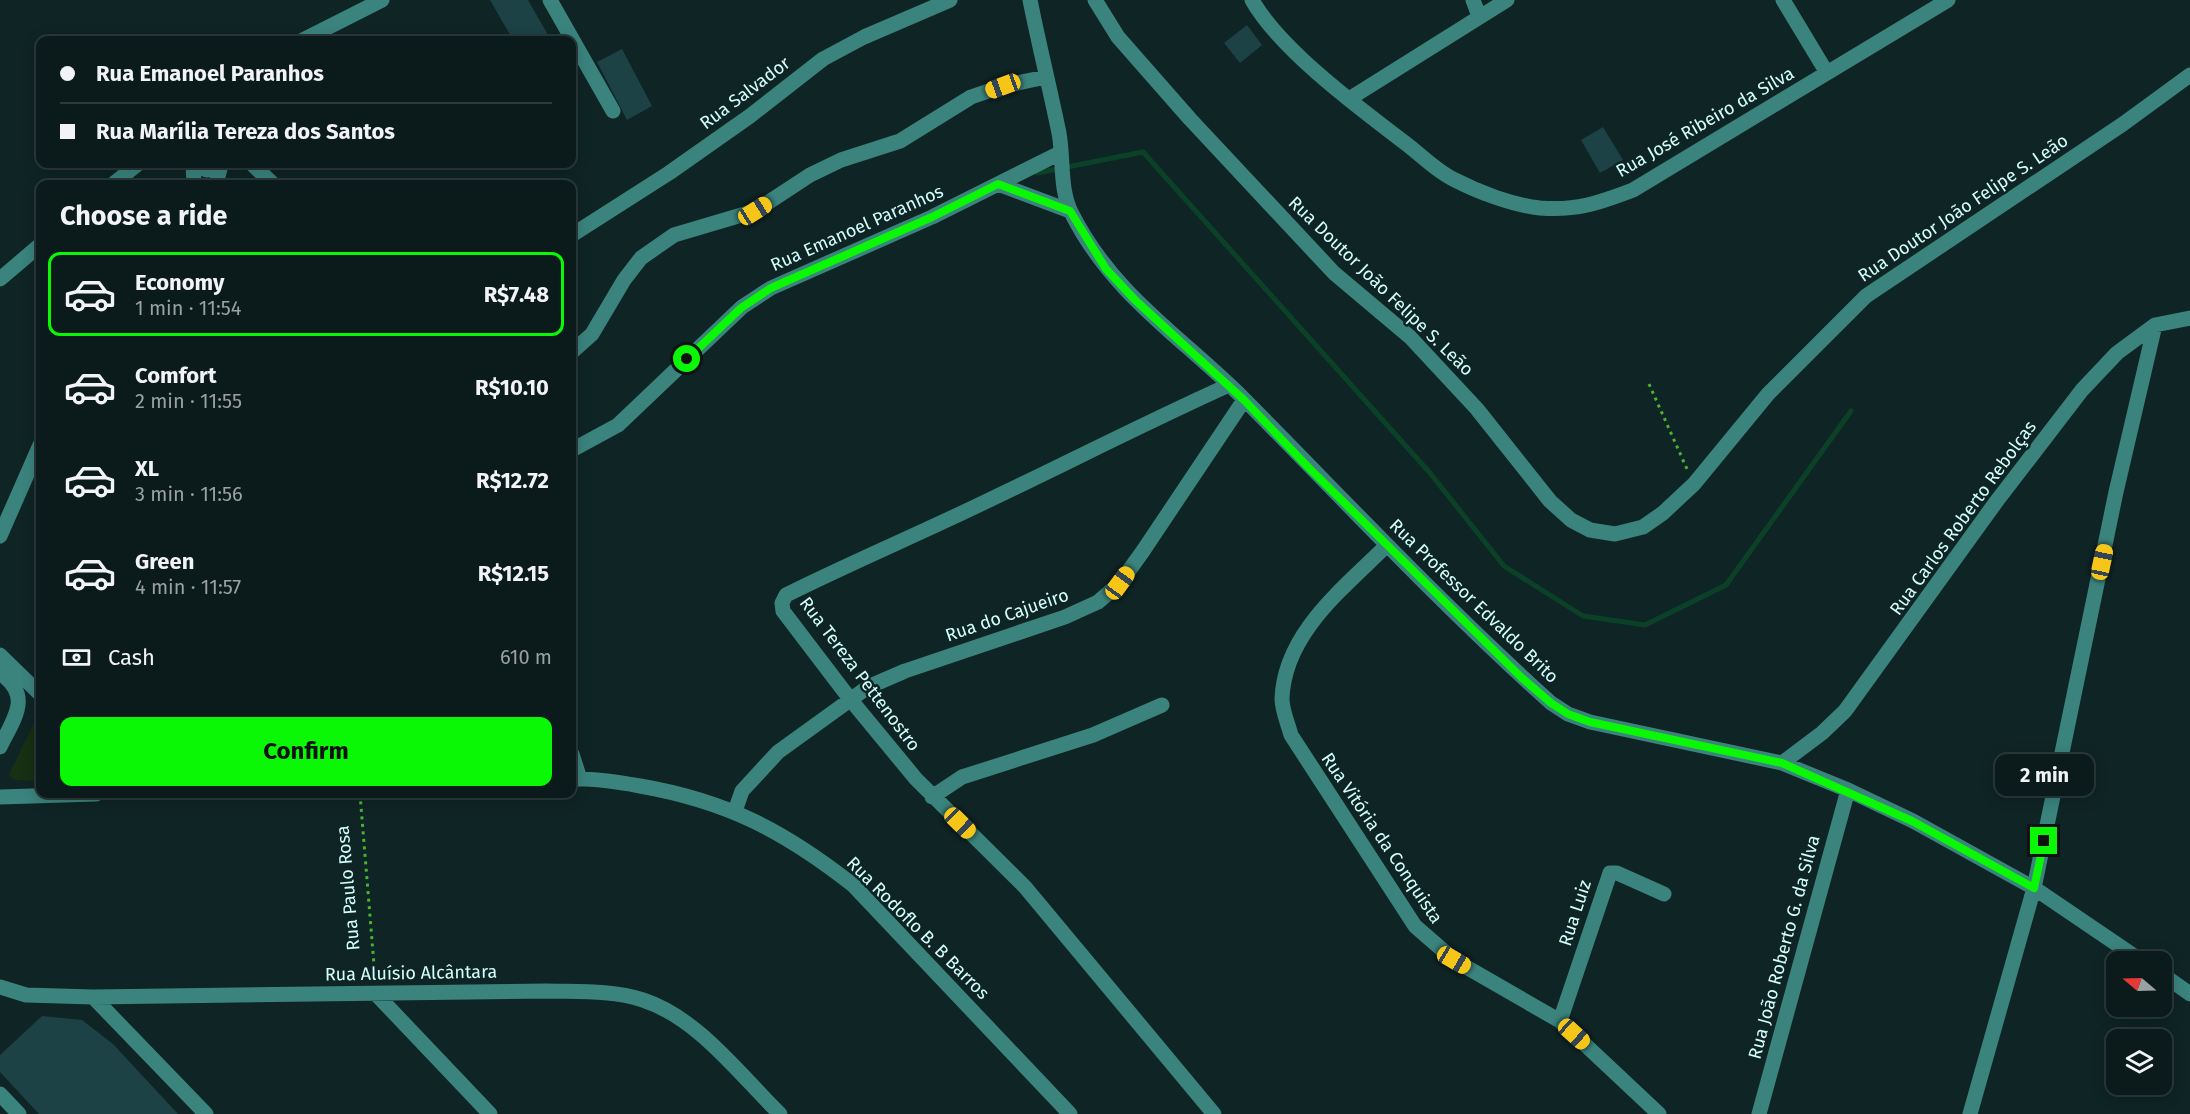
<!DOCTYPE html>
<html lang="en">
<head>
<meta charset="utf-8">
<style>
  body { margin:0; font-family:"Fira Sans",sans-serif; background:#142425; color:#f1f3f6; height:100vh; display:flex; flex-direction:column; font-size:22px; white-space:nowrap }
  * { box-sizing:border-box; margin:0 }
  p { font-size:20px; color:#9aa1a3 }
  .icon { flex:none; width:33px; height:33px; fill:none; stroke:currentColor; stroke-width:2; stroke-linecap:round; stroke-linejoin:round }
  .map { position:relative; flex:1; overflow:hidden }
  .panel { position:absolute; left:36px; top:180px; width:540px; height:618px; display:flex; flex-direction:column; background:#0b1b1c; border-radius:12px; box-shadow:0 3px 15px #0003,0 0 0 2px #2b393b }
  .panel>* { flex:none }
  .guide { position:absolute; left:36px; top:36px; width:540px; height:132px; border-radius:12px; box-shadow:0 3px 15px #0003,0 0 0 2px #2b393b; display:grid; align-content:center; height:132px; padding:0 24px; background:#0b1b1c }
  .needle { width:39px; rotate:289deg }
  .controls { position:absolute; left:2106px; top:951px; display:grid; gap:12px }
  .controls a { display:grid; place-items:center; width:66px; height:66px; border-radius:12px; background:#0b1b1c; box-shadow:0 3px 15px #0003,0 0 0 2px #2b393b; font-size:30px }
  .end { position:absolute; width:27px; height:27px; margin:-14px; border:8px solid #0af805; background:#111; box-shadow:0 0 0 3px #111 }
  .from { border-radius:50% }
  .bubble { position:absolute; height:42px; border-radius:12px; background:#0b1b1c; box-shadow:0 3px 15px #0003,0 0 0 2px #2b393b; font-size:20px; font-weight:700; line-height:42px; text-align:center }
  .car { position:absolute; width:18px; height:36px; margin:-18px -9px; border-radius:8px; box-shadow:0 0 4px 2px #0007; background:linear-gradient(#f5c518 24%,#345 0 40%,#f5c518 0 76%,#345 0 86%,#f5c518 0) }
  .guide b { display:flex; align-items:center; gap:21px; height:57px; font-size:22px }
  .guide b+b { border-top:2px solid #2b393b }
  .guide i { width:15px; height:15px; background:#f1f3f6 }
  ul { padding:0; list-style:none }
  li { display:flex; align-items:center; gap:18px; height:84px; margin:0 12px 9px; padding:0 12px; border:3px solid transparent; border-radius:12px }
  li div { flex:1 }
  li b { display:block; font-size:22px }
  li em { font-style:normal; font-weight:700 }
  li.active { border-color:#0af805 }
  li>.icon { width:54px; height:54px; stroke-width:1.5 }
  h2 { padding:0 24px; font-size:27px; line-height:72px }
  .pay { display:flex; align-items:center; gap:15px; height:66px; padding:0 24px; font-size:22px }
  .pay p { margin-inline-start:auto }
  .action { display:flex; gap:12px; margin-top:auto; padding:12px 24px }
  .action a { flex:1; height:69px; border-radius:12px; background:#0af805; color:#111; font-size:24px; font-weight:700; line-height:69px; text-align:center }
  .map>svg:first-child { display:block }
  .green { fill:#172f12 }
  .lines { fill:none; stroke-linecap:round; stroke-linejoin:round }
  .stream { stroke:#0b4227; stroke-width:5 }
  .building { fill:#1c4245 }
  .path { stroke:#49b432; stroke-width:3; stroke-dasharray:3 4.5; stroke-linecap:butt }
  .minor { stroke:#3b837d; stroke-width:15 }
  .route { stroke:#0af805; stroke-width:8 }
  .labels { text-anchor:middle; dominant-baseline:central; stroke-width:5; stroke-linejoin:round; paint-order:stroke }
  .street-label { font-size:18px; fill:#d4fefe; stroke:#0f2425 }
</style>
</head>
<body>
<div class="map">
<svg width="2190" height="1114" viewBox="0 0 2190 1114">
  <rect width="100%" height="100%" fill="#0f2425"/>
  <path class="green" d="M40,711v70l-26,-1 -5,-6z"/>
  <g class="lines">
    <path class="stream" d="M1037,173l106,-21 287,321 74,93 79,50 62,9 81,-40 125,-174"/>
  </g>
  <path class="building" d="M490,0h38l23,40h-38z
    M1247,25l15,20 -22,18 -16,-20z
    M622,49l30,57 -25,14 -30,-58z
    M1603,127l20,33 -23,13 -19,-33z
    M42,1016l40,4 31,24 65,70h-139l-39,-42v-17z"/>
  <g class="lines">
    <path class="path" d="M1649,384l38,85
      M360,794l15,183"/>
    <path class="minor" d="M550,0l63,111
      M1030,0c9,45 20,89 29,133 5,27 0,56 13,81 41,81 110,123 172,185 101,102 200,208 307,304l17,11 22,8 192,41 66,27 65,31 121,67 109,74
      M1095,0l23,37 72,82 144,154 76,64 67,72 73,92 21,19 19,10 25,4 28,-7 20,-14 31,-29 74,-90 98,-98 257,-172 67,-49
      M1252,0c29,51 110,110 157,146 14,11 28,25 44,33 25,13 59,26 87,29 36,3 59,-5 93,-18l315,-190
      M1473,0l6,16
      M1783,0l44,73
      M303,40l79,-40
      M1349,99l158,-99
      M193,164l14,6 15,-6
      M193,164l1,20
      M252,164l21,20
      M113,184l25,-20
      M216,184l5,-19
      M998,184l72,27
      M572,235l97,-62 81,-57 73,-57 41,-22 86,-37
      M0,279l40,-34
      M572,352l20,-18 32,-54 17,-22 33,-23 81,-24 55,-36 31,-15 59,-19 71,-44 32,-11 43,-9
      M572,450l46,-25 124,-118 29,-19 161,-71 128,-64
      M0,536l40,-91
      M1387,545c-43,43 -103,88 -105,154 0,11 6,25 9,36l124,191 39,34 106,61 99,93
      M0,655l40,39
      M0,673c33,23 14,45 0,74
      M572,754l8,25
      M1782,763l40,-30 23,-22 151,-209 86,-112 35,-37 38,-28 35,-7
      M572,779c22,-1 46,3 68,7 87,15 144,45 213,99l217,229
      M0,797l96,-3
      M932,797l30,-20 131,-42 69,-30
      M735,811l7,-20 36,-39 90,-65 37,-16 160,-54 33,-15 22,-19 23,-32 101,-151
      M2162,974l28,20
      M0,987l26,8 67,2 454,-6c31,1 65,-1 96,9 55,18 96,74 137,114
      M376,994l114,120
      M93,997l113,117
      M1560,1021l50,-148h7l47,21
      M0,1094l19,20
      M1214,1114l-189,-227 -109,-108 -66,-80 -67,-88 -1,-8 4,-8c66,-33 133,-61 199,-93 82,-39 162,-80 244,-117
      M1759,1114l89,-324
      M1970,1114l64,-226 82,-396 39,-167"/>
  </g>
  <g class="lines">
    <path class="route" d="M687,359l54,-51 30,-20 161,-71 66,-33 72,27 36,58 29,31 109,100 64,67 214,211 29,25 17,11 22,8 192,41 130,58 122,67 10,-47"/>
  </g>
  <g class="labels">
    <g class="street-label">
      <text transform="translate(745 93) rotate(-37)">Rua Salvador</text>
      <text transform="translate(1705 122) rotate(-30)">Rua José Ribeiro da Silva</text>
      <text transform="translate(1963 208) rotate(-34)">Rua Doutor João Felipe S. Leão</text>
      <text transform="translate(857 228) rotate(-24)">Rua Emanoel Paranhos</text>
      <text transform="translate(1381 286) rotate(44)">Rua Doutor João Felipe S. Leão</text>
      <text transform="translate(1963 518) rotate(-54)">Rua Carlos Roberto Rebolças</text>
      <text transform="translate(1474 601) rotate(44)">Rua Professor Edvaldo Brito</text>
      <text transform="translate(1007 615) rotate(-19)">Rua do Cajueiro</text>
      <text transform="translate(860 674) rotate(53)">Rua Tereza Pettenostro</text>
      <text transform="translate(1382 838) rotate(56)">Rua Vitória da Conquista</text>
      <text transform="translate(348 888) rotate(-95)">Rua Paulo Rosa</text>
      <text transform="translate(1575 913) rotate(-72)">Rua Luiz</text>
      <text transform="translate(918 928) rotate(45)">Rua Rodoflo B. B Barros</text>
      <text transform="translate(1784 947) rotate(-75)">Rua João Roberto G. da Silva</text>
      <text transform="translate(411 973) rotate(-1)">Rua Aluísio Alcântara</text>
    </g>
  </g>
</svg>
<div class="controls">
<a><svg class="needle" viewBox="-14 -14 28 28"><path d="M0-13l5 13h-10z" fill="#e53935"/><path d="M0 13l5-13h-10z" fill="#9aa1a3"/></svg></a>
<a><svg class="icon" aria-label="layers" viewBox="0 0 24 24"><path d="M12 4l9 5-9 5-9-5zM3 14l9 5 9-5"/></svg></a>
</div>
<i class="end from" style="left:687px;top:359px"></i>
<i class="end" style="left:2044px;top:841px"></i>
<div class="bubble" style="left:1995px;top:754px;width:99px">2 min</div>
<i class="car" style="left:1003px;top:86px;rotate:250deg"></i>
<i class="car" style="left:755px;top:211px;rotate:58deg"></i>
<i class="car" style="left:2102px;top:562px;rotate:12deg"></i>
<i class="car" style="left:1120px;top:583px;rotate:36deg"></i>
<i class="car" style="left:960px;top:823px;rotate:134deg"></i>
<i class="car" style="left:1454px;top:960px;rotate:120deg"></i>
<i class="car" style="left:1574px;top:1034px;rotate:132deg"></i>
<div class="guide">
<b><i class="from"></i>Rua Emanoel Paranhos</b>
<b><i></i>Rua Marília Tereza dos Santos</b>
</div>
<section class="panel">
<h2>Choose a ride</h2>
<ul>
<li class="active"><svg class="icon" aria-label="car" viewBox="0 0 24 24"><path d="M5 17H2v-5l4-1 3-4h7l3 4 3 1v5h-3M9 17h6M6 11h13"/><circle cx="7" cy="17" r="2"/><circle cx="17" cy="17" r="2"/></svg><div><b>Economy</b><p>1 min · 11:54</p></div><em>R$7.48</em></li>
<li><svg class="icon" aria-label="car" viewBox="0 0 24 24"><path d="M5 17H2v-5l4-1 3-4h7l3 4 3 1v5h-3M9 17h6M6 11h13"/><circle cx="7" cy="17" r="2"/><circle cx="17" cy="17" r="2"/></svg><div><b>Comfort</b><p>2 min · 11:55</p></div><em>R$10.10</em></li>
<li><svg class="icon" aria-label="car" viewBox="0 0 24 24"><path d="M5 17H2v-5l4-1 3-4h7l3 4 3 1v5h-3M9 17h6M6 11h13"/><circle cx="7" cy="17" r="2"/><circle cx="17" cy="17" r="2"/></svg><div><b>XL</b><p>3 min · 11:56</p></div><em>R$12.72</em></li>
<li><svg class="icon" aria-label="car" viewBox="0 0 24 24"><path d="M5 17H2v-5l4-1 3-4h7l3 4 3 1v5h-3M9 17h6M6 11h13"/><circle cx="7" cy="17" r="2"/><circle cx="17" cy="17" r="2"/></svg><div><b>Green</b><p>4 min · 11:57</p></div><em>R$12.15</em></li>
</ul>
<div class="pay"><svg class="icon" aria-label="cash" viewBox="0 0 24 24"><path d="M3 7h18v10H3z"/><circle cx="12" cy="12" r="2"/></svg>Cash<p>610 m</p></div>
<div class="action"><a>Confirm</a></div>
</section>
</div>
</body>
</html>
